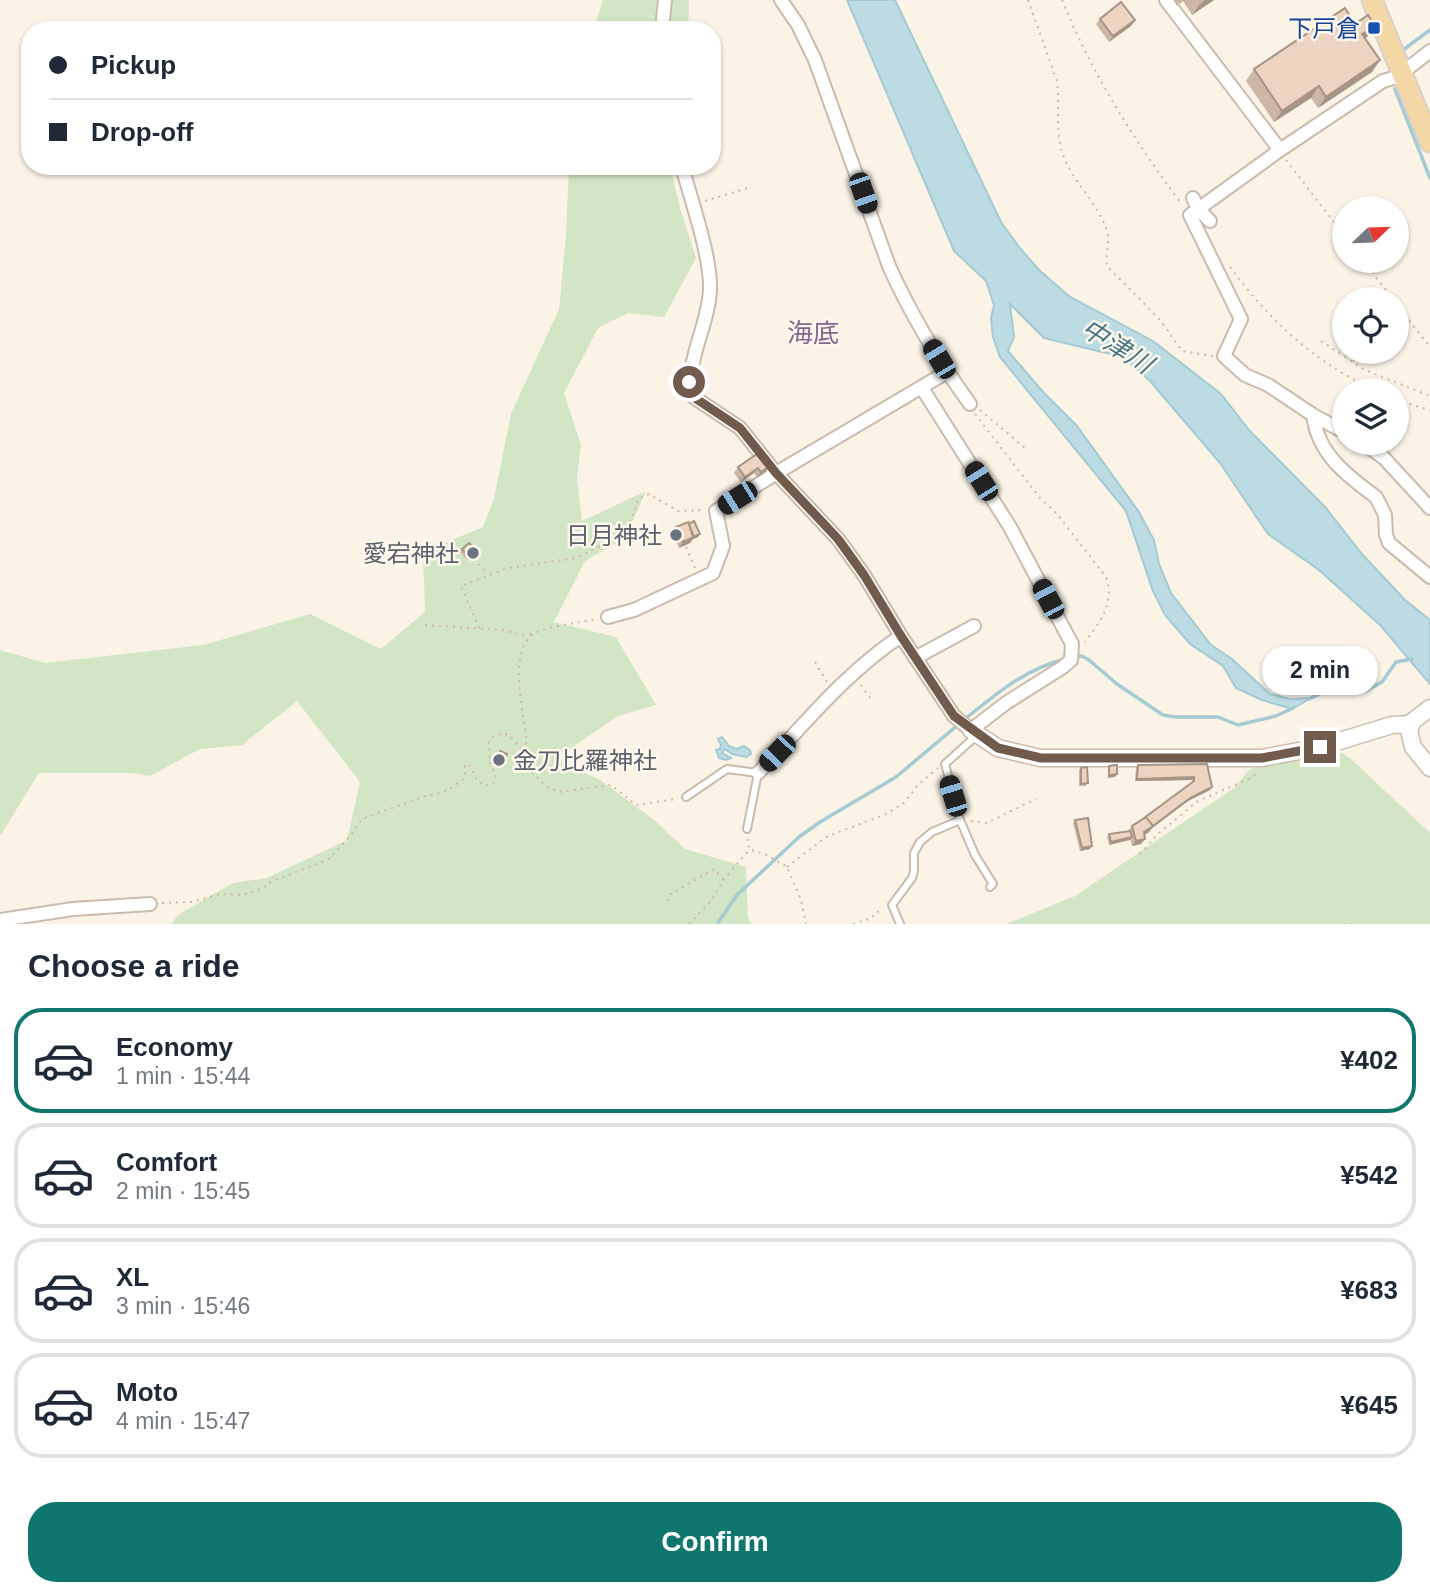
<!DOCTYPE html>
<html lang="en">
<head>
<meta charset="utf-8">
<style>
  body { margin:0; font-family:Helvetica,"Noto Sans JP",sans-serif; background:#f6f6f7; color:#1f2937; height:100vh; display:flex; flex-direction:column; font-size:26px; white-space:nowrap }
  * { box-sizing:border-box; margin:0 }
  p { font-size:23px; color:#747a83 }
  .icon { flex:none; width:38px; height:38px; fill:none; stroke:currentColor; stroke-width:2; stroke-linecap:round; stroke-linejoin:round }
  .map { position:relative; height:924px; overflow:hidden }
  .drawer { display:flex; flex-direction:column; background:#fff; flex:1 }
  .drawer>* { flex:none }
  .hud { position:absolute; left:21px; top:21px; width:700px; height:154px; border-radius:28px; box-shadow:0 2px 5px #0004; display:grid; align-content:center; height:154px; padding:0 28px; background:#fff }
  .needle { width:46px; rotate:67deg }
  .buttons { position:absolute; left:1332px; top:196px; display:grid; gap:14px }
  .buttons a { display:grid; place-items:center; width:77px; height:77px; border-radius:50%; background:#fff; box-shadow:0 2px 5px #0004; font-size:35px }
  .end { position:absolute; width:32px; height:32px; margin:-16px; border:9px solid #715b4d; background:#fff; box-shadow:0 0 0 4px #fff }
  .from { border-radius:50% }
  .bubble { position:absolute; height:49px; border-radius:24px; background:#fff; box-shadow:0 2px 5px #0004; font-size:23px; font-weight:800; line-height:49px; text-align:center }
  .car { position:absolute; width:21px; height:42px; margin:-21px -10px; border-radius:9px; box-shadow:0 0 5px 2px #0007; background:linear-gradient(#222 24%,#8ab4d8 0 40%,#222 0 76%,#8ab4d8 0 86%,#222 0) }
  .hud b { display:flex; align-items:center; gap:24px; height:66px; font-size:26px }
  .hud b+b { border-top:2px solid #e0e1e3 }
  .hud i { width:18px; height:18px; background:#1f2937 }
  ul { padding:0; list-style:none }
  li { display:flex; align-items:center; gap:21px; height:105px; margin:0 14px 10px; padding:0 14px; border:4px solid #e0e1e3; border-radius:28px }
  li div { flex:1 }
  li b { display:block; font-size:26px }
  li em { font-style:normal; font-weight:800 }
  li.active { border-color:#0f766e }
  li>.icon { width:63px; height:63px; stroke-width:1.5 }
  h2 { padding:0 28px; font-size:32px; line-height:84px }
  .button { display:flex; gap:14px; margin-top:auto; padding:14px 28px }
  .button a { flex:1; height:80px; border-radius:28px; background:#0f766e; color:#fff; font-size:28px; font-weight:800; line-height:80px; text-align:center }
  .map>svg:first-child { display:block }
  .green { fill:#d2e6c6 }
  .water { fill:#bddbe2; stroke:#a4cad3; stroke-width:2 }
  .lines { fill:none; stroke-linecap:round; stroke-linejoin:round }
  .stream { stroke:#a4cad3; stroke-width:3.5 }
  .service-casing { stroke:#cbbbad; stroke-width:10 }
  .minor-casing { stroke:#cbbbad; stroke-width:16 }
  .tertiary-casing { stroke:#cbbbad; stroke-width:19 }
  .primary-casing { stroke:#d7d1cd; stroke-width:23 }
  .path { stroke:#d2b7a4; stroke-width:2; stroke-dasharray:2 5; stroke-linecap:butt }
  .service { stroke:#fff; stroke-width:6 }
  .minor { stroke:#fff; stroke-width:12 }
  .tertiary { stroke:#fff; stroke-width:16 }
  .primary { stroke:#f3d8a5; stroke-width:19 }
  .wall { fill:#ccb6a5 }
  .shaded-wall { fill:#a69486 }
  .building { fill:#edd4c0; stroke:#a69486; stroke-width:2 }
  .route { stroke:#715b4d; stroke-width:9 }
  .transit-dot { fill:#1a4fb4; stroke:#fdf7ec; stroke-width:2.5 }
  .worship-dot { fill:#6b7280; stroke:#fdf7ec; stroke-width:2.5 }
  .labels { text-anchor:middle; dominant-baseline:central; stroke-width:5; stroke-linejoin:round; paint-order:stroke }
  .transit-label { font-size:24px; fill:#164399; stroke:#fdf7ec; text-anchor:end }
  .worship-label { font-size:24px; fill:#5b616d; stroke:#fdf7ec; text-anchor:end }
  .neighbourhood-label { font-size:26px; fill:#81668d; stroke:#fdf7ec }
  .water-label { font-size:26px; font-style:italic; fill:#497782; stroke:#fdf7ec }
</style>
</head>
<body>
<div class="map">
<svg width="1430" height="924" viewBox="0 0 1430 924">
  <rect width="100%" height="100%" fill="#faf3e6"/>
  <path class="green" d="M603,0h86l-1,30h-95z
    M569,166h101l10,42 16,50 -32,59 -36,-4 -30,15 -34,65 17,52 -4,34 5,42 64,-30 -21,47 -40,23 -31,61 62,15 40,68 -38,11 -60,41 29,17 12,5 55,41 31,29 61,18 2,51 4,6h-581l7,-9 55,-32 34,-5 80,-38 13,-58 -63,-81 -55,44 -42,4 -50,27 -18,-3h-93l-39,63v-186l45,13 158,-18 107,-31 71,35 44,-37 -2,-60 60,-25 11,-28 17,-85 48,-105 7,-73z
    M1328,749l14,4 9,6 79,74v91h-424l69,-28 159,-108 14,-17 18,-13z"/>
  <path class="water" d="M847,0h48l106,222 18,25 20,23 31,27 83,44 68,53 28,36 77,78 36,46 43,46 25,20v64l-49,-58 -62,-56 -51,-36 -48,-71 -70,-82 -27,-24 -79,-19 -34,-34 4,33 -6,14 35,41 34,34 62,86 15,28 5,24 12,29 40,52 21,14 38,35 20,5 21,-1 -19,11 -30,-9 -26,-12 -13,-22 -33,-22 -25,-29 -12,-24 -27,-80 -126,-154 -7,-20 -2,-19 3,-13 -8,-24 -32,-30z
    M722,737l7,9 7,3 8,-3 6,4 1,4 -5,3 -14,-3 -7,-5 -3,4 9,5 -5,2 -7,-2 -3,-8 4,-1 1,-4 -3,-6z"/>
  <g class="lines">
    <path class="stream" d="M1403,50l27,-20
      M1395,89l35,89
      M1073,657l9,-1 7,4 28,24 46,31 12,2h43l20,8 38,-9 17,-8
      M1309,699l21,-10 36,2 16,-9 14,-20 16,-3
      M965,719c31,-25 60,-50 100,-60
      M717,924l20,-29 62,-58 21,-15 76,-45 63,-53"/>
    <g class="service-casing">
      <path id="service" d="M686,797l41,-28 31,4 -11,56
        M960,820l15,35 18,29 -3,3
        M900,924l-8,-19 20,-27 2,-7v-18l6,-11 12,-10 28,-12 -15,-56 31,-28"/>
    </g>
    <g class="minor-casing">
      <path id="minor" d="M781,0l17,25 17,35 74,206c22,49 50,95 81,138
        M1166,0l114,150 103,-69 14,-4 33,-26
        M662,30l3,-30
        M1280,150l-90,65 51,104 -17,37 21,19 23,10 45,30 31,17
        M682,166c9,34 29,90 28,123 -1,36 -25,71 -18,107l48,32 36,45 62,66 26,36 37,61 53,80 17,14 35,-27 57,-36 8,-7 1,-16 -62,-117 -88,-139
        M1193,198l5,11 12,12
        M1313,415c5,39 33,60 63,82l9,18 1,20 3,8 41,34
        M1363,443l21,15 46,50
        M608,617l26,-7 79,-37 10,-27 -7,-35 67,-42 164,-97
        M915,658l59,-32
        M758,773c45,-47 88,-101 143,-137
        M0,920l73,-11 77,-5"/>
    </g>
    <g class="tertiary-casing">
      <path id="tertiary" d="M1430,708l-17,13 -4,9 4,17 17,21
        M971,730l27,18 42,10h222l58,-11 72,-22 19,-1"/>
    </g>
    <g class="primary-casing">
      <path id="primary" d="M1372,0l58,142"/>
    </g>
    <path class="path" d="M1028,0l29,81c3,24 -2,47 5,71 9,28 34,49 44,76 5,11 -1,26 1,38l53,54 22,31 31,5
      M1062,0c30,74 71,138 118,202
      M1286,160l58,75
      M705,201l43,-13
      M1363,261l30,38
      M1230,267c41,55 82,93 144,123
      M1396,304l34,43
      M1396,327l11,-8
      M1321,341l44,29 65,26
      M1353,361l12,-9
      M1396,400l34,10
      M980,410l45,38
      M975,414l65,84 17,16 49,63c9,26 -6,45 -21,65
      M686,547l9,21
      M478,564l9,9
      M425,625l77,5 20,5 10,-1
      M479,628l-18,-42 47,-18 68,-10 46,-23 10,-17 6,-19 11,-5 29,17 26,-1
      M815,662l12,20
      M861,685l9,13
      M522,750l5,-8c-3,-27 -19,-88 5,-107 12,-9 48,-12 64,-16
      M971,821l16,2 49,-24
      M752,850l15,5 20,12 14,33 5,24
      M1140,854l19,-21 39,-32 53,-23 7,-6
      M787,867l39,-30 60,-23 18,-11 15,-19 19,-16
      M668,901l1,-6 45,-26 9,10
      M162,903l30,-1 28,-8 22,1 22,-7 4,-5 61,-24 21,-23 12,-17 66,-24c13,0 28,-9 37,-18v-11l4,-2 9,18 8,3 7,-1 3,-6 -6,-16 -1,-20 4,-5 10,-4 7,3 12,14 4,17 21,20 12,5 52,-7 25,20 40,-6
      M689,924l22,-23 13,-22 25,-29 -1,-11
      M853,924l19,-6 3,-5 7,-3
      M1343,924h13"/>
    <use href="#service" class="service"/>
    <use href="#minor" class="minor"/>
    <use href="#tertiary" class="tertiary"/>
    <use href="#primary" class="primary"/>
  </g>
  <path class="wall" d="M1173,0h41l-22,15 -9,-14 -6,5z
    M1100,19l35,1 -4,6 -22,16 -13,-18z
    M1355,24l20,2 -10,12 15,22 -8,12 -54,36 -7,-10 -37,24 -28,-41 8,-12z
    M770,466l-4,5 -9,7 -3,-5 -13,9 -7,-9 4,-6z
    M676,527l22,10 -5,2 -3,4 -11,5 -7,-15z
    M462,549l14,1 -9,10 -7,-8z
    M1207,764l3,26 -22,11 -36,27 -3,4 -5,3 -3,9 -9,2 -2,-7 -21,6 -2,-8 2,-3 19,-3 4,-5 60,-43v-3l-57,1 1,-14 2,-2z
    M1081,768l7,15 -2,3h-7v-16z
    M1075,820l15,29 -10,2 -7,-28z"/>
  <path class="shaded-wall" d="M1205,0h9l-22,15 8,-11z
    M1135,20l-4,6 -22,16 4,-6z
    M1375,26l-8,11 -12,8 7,-11z
    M1380,60l-8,12 -54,36 8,-11z
    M1319,86l-8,12 -37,24 8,-11z
    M770,466l-4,5 -9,7 4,-6z
    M758,468l-4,5 -13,9 4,-5z
    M700,534l-2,3 -5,2 -3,4 -11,5 4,-6z
    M498,757l6,3 -2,3 -6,-3z
    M1117,774l-2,3 -8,1 2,-3z
    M1194,777l-2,3 -57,1 2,-2z
    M1212,787l-2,3 -22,11 -36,27 -3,4 -9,6 4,-6 46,-34z
    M1132,837l-2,3 -21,5 2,-3z
    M1145,839l-4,5 -9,2 4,-5z
    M1092,846l-2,3 -10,2 2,-3z"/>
  <path class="building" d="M1121,2l14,18 -22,16 -13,-17z
    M1345,8l10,16 13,-9 7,11 -13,8 18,26 -54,37 -7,-11 -37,25 -28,-42z
    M760,452l10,14 -9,6 -3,-4 -13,9 -7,-10z
    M694,521l6,13 -7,3 -4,-13z
    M688,522l6,15 -11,5 -7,-15z
    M469,543l7,7 -7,7 -7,-8z
    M500,751l7,3 -3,6 -6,-3z
    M1207,764l5,23 -22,11 -37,28 -7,-9 -2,1 50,-37v-4l-57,2 1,-14z
    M1117,765v9l-8,1v-9z
    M1087,767l1,16 -7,1v-16z
    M1146,817l7,9 -9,6 1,7 -9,2 -4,-15z
    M1088,818l4,28 -10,2 -7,-28z
    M1130,831l2,6 -21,5 -2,-8z"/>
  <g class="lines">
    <path class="route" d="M689,382l3,14 48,32 36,45 62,66 26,36 37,61 53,80 44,32 43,10h221l58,-11"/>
  </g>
  <rect class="transit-dot" x="1367" y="21" width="14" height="14" rx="3.5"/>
  <g class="worship-dot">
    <circle cx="676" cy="535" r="7"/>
    <circle cx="473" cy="553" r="7"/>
    <circle cx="499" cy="760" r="7"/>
  </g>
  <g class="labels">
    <g class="transit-label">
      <text x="1360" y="28">下戸倉</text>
    </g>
    <g class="worship-label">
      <text x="662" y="535">日月神社</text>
      <text x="459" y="553">愛宕神社</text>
      <text x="513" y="760" text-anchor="start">金刀比羅神社</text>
    </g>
    <g class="neighbourhood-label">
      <text x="813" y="333">海底</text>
    </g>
    <g class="water-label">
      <text transform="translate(1117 346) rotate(32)">中津川</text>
    </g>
  </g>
</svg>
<div class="buttons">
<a><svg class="needle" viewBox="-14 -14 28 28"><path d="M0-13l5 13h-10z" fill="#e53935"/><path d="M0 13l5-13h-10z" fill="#747a83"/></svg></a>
<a><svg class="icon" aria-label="locate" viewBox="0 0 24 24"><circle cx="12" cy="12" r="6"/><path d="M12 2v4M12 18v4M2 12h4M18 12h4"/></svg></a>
<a><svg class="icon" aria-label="layers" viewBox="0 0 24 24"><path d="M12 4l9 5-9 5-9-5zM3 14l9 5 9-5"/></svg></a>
</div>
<i class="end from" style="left:689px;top:382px"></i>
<i class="end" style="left:1320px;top:747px"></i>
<div class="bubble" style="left:1262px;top:646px;width:116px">2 min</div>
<i class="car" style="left:863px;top:193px;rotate:161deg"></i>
<i class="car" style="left:939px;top:359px;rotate:329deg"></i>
<i class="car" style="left:981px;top:481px;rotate:328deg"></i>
<i class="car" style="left:737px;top:498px;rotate:238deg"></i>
<i class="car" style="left:1048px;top:599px;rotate:332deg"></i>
<i class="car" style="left:777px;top:753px;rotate:224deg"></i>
<i class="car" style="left:953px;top:796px;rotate:343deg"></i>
<div class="hud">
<b><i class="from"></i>Pickup</b>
<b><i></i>Drop-off</b>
</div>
</div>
<section class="drawer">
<h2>Choose a ride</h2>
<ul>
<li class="active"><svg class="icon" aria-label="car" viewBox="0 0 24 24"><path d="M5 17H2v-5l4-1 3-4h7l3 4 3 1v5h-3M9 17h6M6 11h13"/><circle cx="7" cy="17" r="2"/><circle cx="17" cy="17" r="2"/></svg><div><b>Economy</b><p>1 min · 15:44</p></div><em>¥402</em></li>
<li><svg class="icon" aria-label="car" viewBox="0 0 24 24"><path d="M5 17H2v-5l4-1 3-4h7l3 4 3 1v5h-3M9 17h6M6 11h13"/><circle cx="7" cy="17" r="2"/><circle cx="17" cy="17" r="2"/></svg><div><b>Comfort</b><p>2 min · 15:45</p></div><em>¥542</em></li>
<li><svg class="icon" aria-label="car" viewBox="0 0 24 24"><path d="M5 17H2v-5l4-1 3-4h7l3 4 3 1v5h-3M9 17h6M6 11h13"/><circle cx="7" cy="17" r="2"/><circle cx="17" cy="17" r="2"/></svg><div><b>XL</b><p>3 min · 15:46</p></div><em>¥683</em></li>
<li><svg class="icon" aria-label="car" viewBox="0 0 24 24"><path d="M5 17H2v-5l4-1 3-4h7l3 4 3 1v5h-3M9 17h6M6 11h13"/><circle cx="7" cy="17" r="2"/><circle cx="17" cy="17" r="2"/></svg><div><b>Moto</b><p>4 min · 15:47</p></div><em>¥645</em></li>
</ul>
<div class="button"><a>Confirm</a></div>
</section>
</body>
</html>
